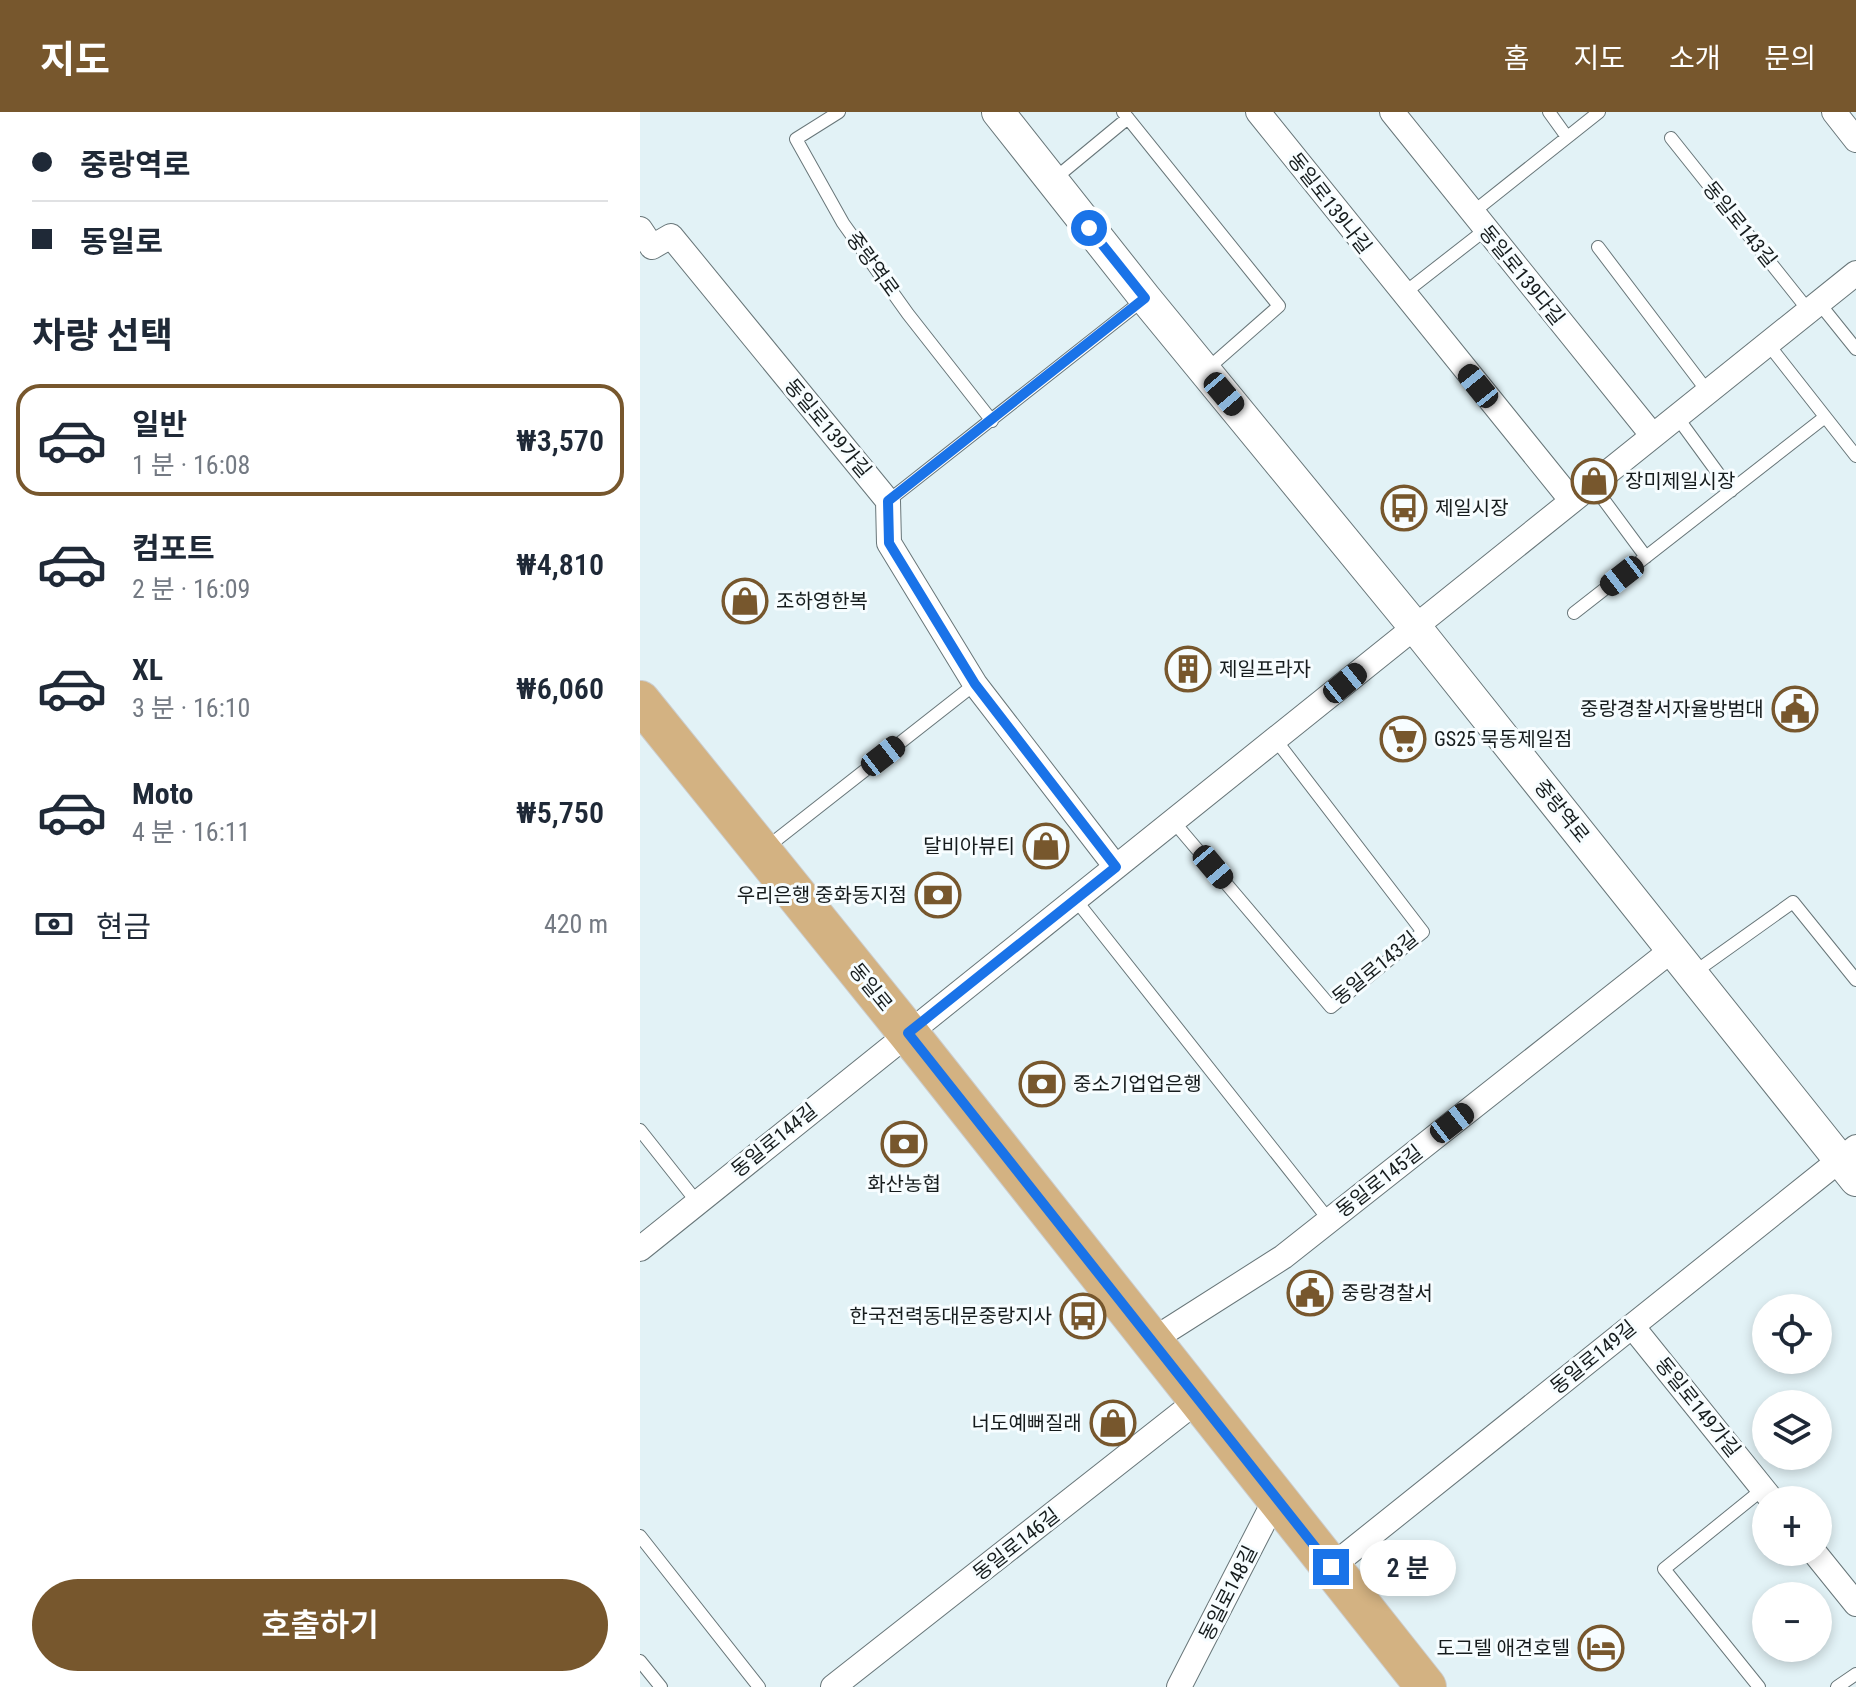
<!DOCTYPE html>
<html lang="ko">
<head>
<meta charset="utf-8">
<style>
  body { margin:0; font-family:"Roboto Condensed","Noto Sans KR",sans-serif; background:#f6f6f7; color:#1f2937; height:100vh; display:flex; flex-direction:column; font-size:30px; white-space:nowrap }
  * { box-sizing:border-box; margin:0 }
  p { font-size:26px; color:#747a83 }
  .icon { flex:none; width:44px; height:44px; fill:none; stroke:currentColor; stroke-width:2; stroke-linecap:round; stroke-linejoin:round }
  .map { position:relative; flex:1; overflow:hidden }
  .side { display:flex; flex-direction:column; background:#fff; width:640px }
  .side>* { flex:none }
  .hud { display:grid; align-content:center; height:176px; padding:0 32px; background:#fff }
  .tools { position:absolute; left:1112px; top:1182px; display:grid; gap:16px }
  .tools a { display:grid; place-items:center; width:80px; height:80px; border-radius:50%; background:#fff; box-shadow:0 4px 12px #0003; font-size:40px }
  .end { position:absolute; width:36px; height:36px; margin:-18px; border:10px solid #1a73e8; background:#fff; box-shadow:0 0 0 4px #fff }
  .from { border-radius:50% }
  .bubble { position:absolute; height:56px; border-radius:28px; background:#fff; box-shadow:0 4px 12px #0003; font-size:26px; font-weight:600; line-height:56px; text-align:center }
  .car { position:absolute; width:24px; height:48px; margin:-24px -12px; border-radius:10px; box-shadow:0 0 6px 2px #0007; background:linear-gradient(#222 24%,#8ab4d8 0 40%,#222 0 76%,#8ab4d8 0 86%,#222 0) }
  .hud b { display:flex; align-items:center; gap:28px; height:76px; font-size:30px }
  .hud b+b { border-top:2px solid #e0e1e3 }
  .hud i { width:20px; height:20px; background:#1f2937 }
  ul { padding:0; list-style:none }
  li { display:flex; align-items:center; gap:24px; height:112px; margin:0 16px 12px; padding:0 16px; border:4px solid transparent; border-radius:24px }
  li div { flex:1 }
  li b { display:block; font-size:30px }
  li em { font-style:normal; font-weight:600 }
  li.selected { border-color:#77572d }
  li>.icon { width:72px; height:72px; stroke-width:1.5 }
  h2 { padding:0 32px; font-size:36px; line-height:96px }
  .pay { display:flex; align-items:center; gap:20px; height:88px; padding:0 32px; font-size:30px }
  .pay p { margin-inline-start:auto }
  .action { display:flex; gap:16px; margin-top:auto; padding:16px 32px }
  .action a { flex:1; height:92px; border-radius:48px; background:#77572d; color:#fff; font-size:32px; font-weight:600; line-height:92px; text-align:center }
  header { display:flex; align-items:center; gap:48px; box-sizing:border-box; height:112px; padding:0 40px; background:#77572d; color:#fff }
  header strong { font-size:38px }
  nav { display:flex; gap:44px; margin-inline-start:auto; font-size:28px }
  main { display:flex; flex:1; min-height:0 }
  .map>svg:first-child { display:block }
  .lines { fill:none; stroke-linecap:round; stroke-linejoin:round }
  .service-casing { stroke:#687679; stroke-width:14 }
  .minor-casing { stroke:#687679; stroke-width:26 }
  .tertiary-casing { stroke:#687679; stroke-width:34 }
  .primary-casing { stroke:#cccdcd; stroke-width:42 }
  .service { stroke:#fff; stroke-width:12 }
  .minor { stroke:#fff; stroke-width:24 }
  .tertiary { stroke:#fff; stroke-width:32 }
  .primary { stroke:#d3b282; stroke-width:40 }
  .route { stroke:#1a73e8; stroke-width:10 }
  .labels { text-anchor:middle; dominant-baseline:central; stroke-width:6; stroke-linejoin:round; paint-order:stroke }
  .street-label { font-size:20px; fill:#161c1d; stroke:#f7fdff }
  .poi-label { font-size:20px; fill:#161c1d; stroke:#f7fdff; text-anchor:start }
</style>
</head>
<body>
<header>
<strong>지도</strong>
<nav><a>홈</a><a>지도</a><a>소개</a><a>문의</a></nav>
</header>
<main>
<section class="side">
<div class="hud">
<b><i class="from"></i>중랑역로</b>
<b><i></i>동일로</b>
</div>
<h2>차량 선택</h2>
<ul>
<li class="selected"><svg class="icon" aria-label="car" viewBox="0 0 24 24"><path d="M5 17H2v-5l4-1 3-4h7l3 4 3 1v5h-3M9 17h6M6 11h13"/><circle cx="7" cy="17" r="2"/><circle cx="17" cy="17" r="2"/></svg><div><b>일반</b><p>1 분 · 16:08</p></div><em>₩3,570</em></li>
<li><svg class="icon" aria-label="car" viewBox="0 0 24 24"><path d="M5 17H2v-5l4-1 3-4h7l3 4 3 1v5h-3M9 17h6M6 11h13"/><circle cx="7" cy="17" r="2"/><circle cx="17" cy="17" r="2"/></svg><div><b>컴포트</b><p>2 분 · 16:09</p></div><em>₩4,810</em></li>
<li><svg class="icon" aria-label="car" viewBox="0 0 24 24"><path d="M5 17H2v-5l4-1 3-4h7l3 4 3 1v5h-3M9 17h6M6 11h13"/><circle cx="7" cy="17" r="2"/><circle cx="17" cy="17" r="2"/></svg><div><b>XL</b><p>3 분 · 16:10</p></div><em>₩6,060</em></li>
<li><svg class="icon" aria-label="car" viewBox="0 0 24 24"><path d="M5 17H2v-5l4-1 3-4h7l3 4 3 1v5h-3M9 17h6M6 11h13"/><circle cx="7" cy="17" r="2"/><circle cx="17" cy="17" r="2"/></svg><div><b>Moto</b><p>4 분 · 16:11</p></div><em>₩5,750</em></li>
</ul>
<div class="pay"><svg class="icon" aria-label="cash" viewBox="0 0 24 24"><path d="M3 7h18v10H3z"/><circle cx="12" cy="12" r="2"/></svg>현금<p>420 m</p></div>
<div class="action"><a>호출하기</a></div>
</section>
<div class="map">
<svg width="1216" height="1575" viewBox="0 0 1216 1575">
  <rect width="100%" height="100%" fill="#e2f2f6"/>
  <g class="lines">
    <g class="service-casing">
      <path id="service" d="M199,0l-43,27 47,84 65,91 84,107
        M483,0l156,194 -74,65
        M909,0l18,25
        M1031,26l138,173
        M413,68l75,-62
        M832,101l127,-101
        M958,135l110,145
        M763,182l82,-64
        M1179,191l37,46
        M1128,232l88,112
        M1037,305l54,74
        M952,372l54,73
        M248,389l255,-201
        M934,501l251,-196
        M533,709l158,186 92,-75 -148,-193
        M126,736l209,-164
        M435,787l254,321
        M1052,862l101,-72 63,78
        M0,1018l57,72
        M0,1424l119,151
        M0,1549l21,26
        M1119,1575l-95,-118 99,-80
        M1197,1575l19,-13"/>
    </g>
    <g class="minor-casing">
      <path id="minor" d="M618,0l314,389
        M752,0l261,324
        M1194,0l22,28
        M0,117l12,18 19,-11 217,265 1,42 86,141 141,183
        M0,1137l1216,-976
        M992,1214l140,174
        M511,1229l132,-84 390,-308
        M1174,1440l42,52
        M691,1455l525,-420
        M193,1575l365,-287
        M539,1575l97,-189"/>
    </g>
    <g class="tertiary-casing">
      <path id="tertiary" d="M358,0l147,186 270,329 441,553"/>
    </g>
    <g class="primary-casing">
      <path id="primary" d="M0,589l268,332 518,654"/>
    </g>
    <use href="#service" class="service"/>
    <use href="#minor" class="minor"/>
    <use href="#tertiary" class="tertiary"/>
    <use href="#primary" class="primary"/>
  </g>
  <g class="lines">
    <path class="route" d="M449,116l56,70 -257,203 1,42 86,141 141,183 -208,166 423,534"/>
  </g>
  <defs>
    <g id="shop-ring" transform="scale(2.3)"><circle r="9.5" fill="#f7fdff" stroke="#77572d" stroke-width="1.5"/><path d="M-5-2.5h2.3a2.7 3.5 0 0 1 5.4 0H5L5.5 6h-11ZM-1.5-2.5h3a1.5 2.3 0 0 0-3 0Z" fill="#77572d"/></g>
    <g id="bus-ring" transform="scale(2.3)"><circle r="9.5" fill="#f7fdff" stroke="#77572d" stroke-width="1.5"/><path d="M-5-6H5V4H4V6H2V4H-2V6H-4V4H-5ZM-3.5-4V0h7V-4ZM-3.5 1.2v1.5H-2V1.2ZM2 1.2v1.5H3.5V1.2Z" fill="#77572d"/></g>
    <g id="building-ring" transform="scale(2.3)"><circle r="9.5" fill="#f7fdff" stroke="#77572d" stroke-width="1.5"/><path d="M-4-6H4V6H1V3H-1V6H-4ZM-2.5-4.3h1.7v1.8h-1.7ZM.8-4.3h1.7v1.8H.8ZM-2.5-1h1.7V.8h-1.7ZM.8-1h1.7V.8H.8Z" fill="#77572d"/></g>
    <g id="civic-ring" transform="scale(2.3)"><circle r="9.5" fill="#f7fdff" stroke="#77572d" stroke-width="1.5"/><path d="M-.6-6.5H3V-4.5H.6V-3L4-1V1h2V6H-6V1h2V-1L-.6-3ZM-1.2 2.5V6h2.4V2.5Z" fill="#77572d"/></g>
    <g id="supermarket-ring" transform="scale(2.3)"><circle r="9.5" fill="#f7fdff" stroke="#77572d" stroke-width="1.5"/><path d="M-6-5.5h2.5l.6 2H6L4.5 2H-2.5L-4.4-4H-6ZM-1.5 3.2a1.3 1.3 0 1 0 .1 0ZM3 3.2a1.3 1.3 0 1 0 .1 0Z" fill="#77572d"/></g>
    <g id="bank-ring" transform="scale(2.3)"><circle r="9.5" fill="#f7fdff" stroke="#77572d" stroke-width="1.5"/><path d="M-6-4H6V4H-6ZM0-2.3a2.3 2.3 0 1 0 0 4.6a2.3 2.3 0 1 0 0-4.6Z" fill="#77572d"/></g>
    <g id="hotel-ring" transform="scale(2.3)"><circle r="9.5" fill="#f7fdff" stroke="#77572d" stroke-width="1.5"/><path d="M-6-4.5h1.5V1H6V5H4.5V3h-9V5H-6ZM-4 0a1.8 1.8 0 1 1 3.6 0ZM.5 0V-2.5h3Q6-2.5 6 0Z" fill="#77572d"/></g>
  </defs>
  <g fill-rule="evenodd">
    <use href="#shop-ring" x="954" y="369"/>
    <use href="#bus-ring" x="764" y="396"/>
    <use href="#shop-ring" x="105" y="489"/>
    <use href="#building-ring" x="548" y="557"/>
    <use href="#civic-ring" x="1155" y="597"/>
    <use href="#supermarket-ring" x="763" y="627"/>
    <use href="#shop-ring" x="406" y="734"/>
    <use href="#bank-ring" x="298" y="783"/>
    <use href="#bank-ring" x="402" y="972"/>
    <use href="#bank-ring" x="264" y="1032"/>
    <use href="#civic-ring" x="670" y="1181"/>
    <use href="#bus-ring" x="443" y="1204"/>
    <use href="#shop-ring" x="473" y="1311"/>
    <use href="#hotel-ring" x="961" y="1536"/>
  </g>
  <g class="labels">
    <g class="street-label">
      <text transform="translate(690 91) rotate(52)">동일로139나길</text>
      <text transform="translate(1100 112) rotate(51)">동일로143길</text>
      <text transform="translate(233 152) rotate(54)">중랑역로</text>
      <text transform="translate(882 163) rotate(51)">동일로139다길</text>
      <text transform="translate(188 316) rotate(50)">동일로139가길</text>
      <text transform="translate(922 699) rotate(51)">중랑역로</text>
      <text transform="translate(735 856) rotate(-39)">동일로143길</text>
      <text transform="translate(231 875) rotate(51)">동일로</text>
      <text transform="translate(134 1028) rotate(-39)">동일로144길</text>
      <text transform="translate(739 1069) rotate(-38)">동일로145길</text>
      <text transform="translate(953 1245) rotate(-39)">동일로149길</text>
      <text transform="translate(1058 1295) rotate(51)">동일로149가길</text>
      <text transform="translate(376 1432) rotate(-38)">동일로146길</text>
      <text transform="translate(588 1481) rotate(-63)">동일로148길</text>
    </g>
    <g class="poi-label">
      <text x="985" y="369">장미제일시장</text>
      <text x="795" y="396">제일시장</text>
      <text x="136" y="489">조하영한복</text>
      <text x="579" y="557">제일프라자</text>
      <text x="1124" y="597" text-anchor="end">중랑경찰서자율방범대</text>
      <text x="794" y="627">GS25 묵동제일점</text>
      <text x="375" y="734" text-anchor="end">달비아뷰티</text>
      <text x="267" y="783" text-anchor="end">우리은행 중화동지점</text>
      <text x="433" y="972">중소기업업은행</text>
      <text x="264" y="1072" text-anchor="middle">화산농협</text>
      <text x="701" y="1181">중랑경찰서</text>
      <text x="412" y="1204" text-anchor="end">한국전력동대문중랑지사</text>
      <text x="442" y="1311" text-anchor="end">너도예뻐질래</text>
      <text x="930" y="1536" text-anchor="end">도그텔 애견호텔</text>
    </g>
  </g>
</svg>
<div class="tools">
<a><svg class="icon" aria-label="locate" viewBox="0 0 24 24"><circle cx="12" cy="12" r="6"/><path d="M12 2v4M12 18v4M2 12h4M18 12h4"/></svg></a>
<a><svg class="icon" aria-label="layers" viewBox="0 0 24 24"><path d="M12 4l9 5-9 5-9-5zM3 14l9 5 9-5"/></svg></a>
<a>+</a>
<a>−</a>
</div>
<i class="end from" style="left:449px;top:116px"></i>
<i class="end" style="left:691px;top:1455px"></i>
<div class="bubble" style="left:720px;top:1428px;width:96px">2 분</div>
<i class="car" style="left:838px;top:274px;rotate:321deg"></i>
<i class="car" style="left:584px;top:282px;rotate:140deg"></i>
<i class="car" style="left:982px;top:464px;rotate:232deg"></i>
<i class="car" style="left:705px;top:571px;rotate:51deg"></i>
<i class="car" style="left:243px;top:644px;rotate:52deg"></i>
<i class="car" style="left:573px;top:755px;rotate:140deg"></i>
<i class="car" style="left:812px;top:1011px;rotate:52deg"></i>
</div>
</main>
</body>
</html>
